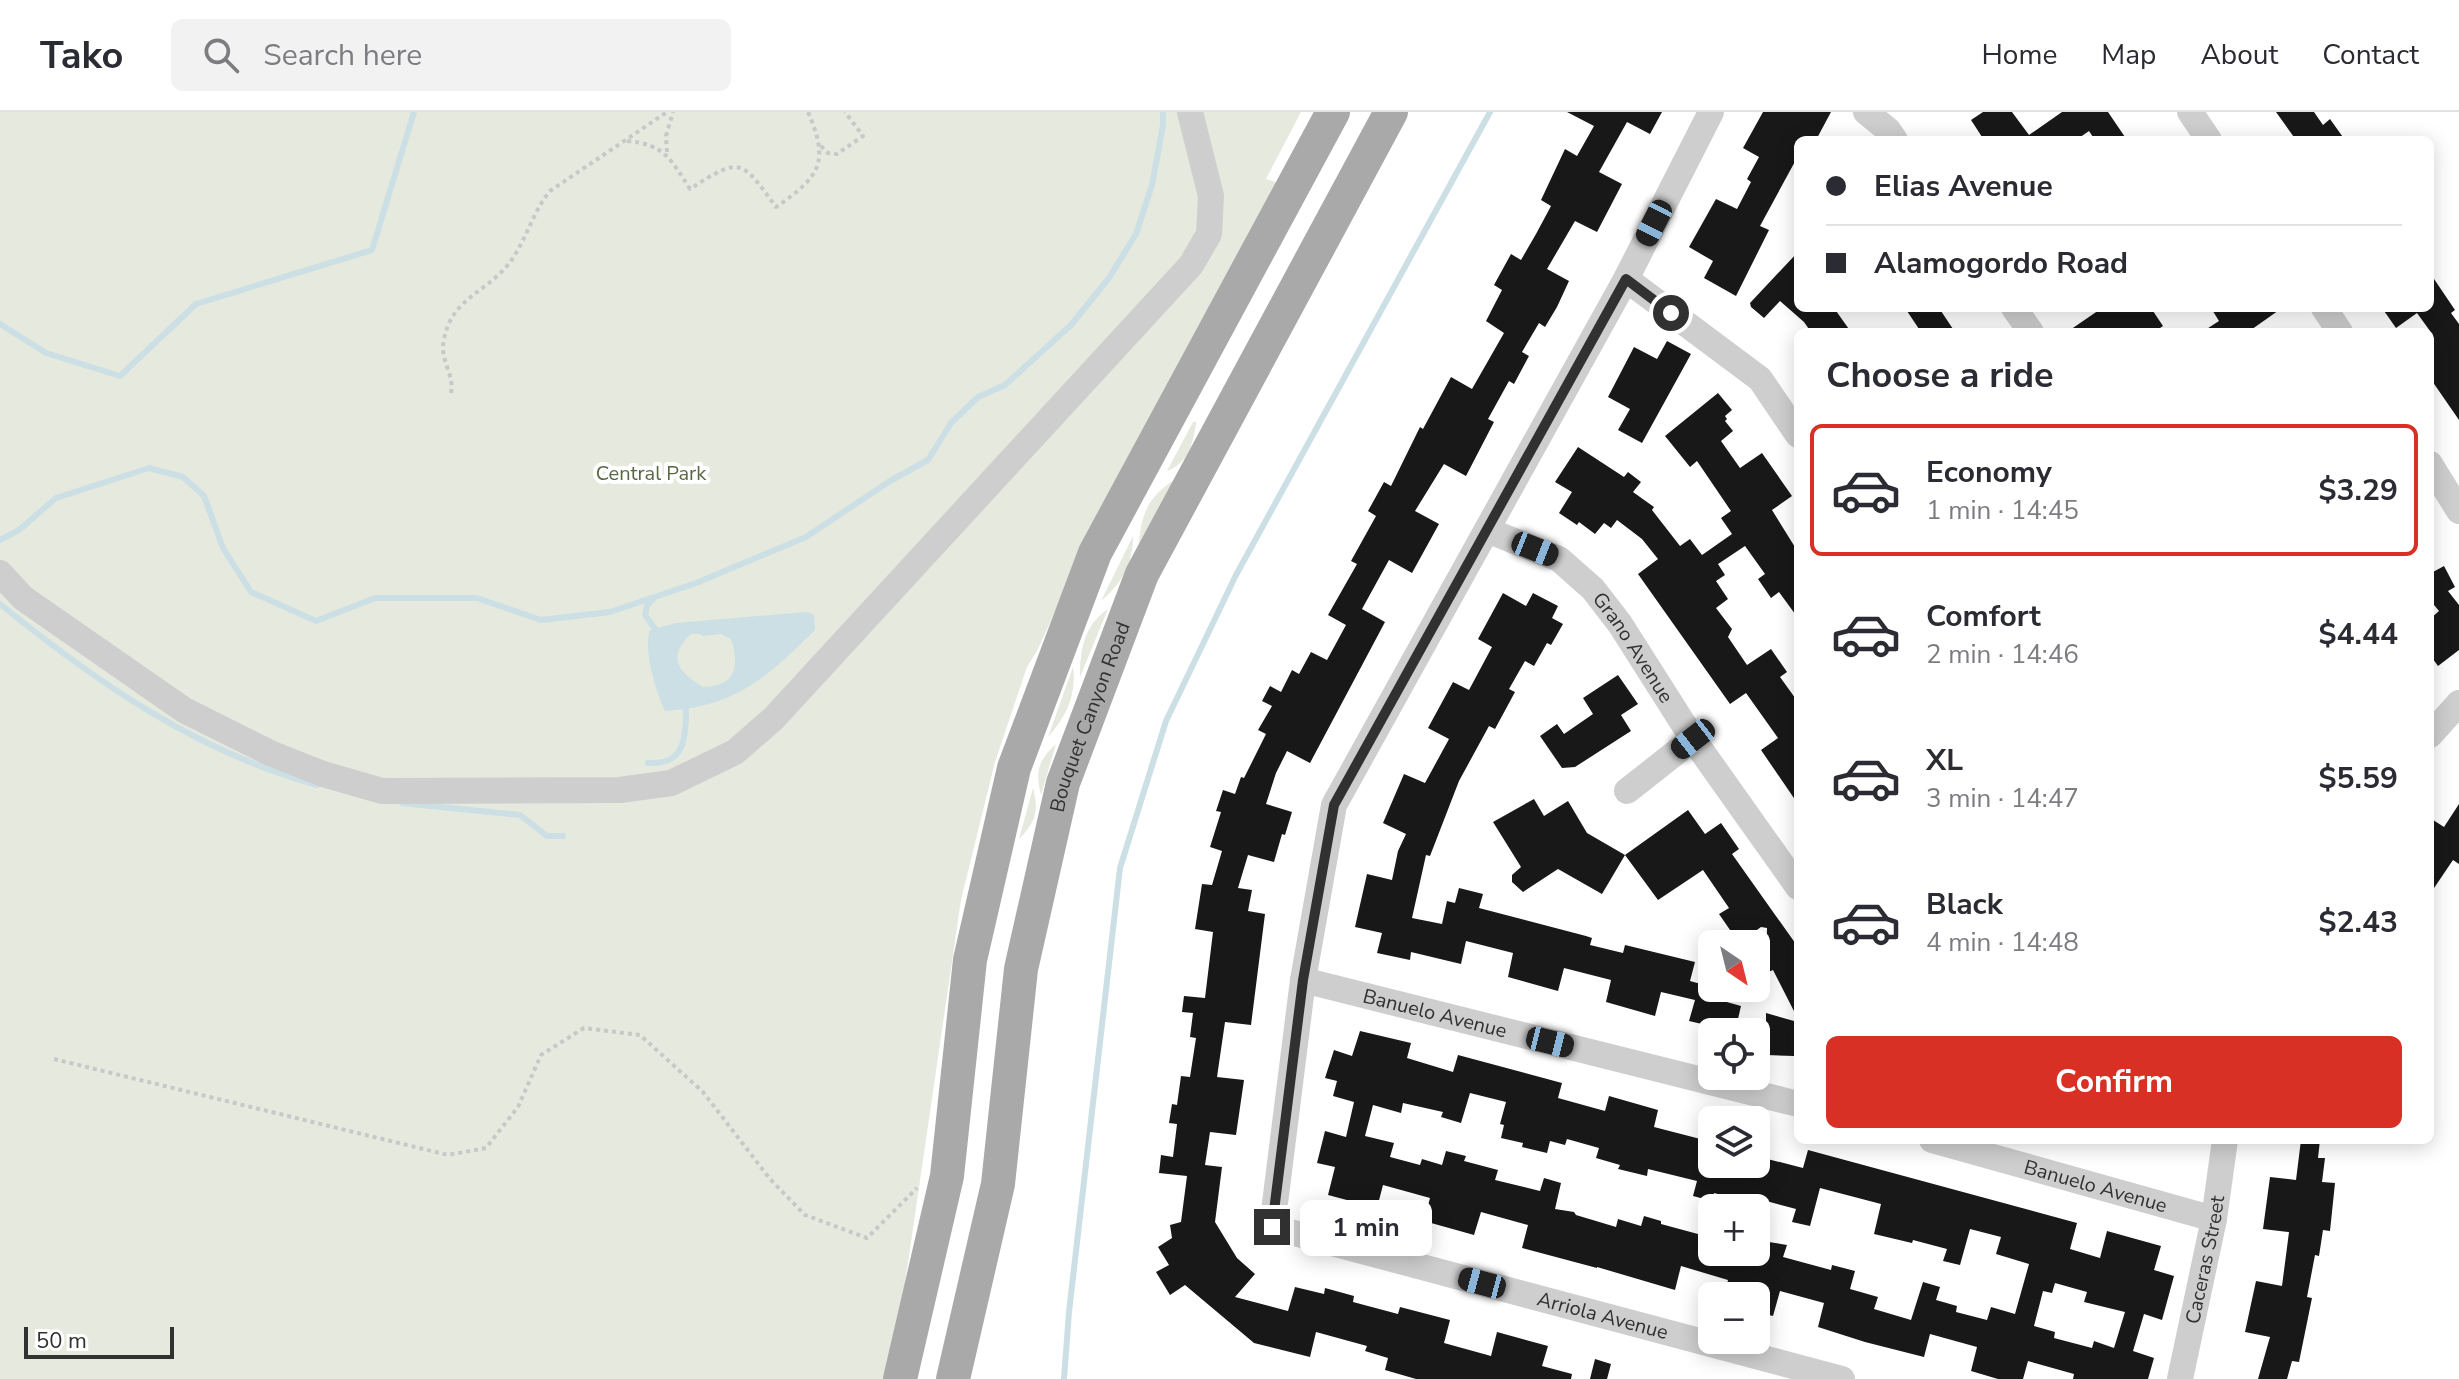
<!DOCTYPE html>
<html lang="en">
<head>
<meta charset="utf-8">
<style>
  body { margin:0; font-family:"Nunito Sans",sans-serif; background:#f2f2f3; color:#2b2b33; height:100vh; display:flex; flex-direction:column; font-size:30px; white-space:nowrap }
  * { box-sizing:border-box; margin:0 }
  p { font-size:26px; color:#7c7c81 }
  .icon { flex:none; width:44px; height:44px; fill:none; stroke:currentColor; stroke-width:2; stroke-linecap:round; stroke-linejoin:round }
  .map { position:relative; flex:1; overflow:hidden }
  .panel { position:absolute; left:1794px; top:216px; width:640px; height:816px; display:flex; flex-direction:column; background:#fff; border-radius:12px; box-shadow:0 4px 20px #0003 }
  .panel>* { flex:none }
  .hud { position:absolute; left:1794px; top:24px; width:640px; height:176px; border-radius:12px; box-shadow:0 4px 20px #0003; display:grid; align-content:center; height:176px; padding:0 32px; background:#fff }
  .needle { width:52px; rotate:145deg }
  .controls { position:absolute; left:1698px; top:818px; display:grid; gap:16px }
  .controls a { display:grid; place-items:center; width:72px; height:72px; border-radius:12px; background:#fff; box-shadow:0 4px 20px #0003; font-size:40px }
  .scale { position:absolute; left:24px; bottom:20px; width:150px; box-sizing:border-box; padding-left:8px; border:4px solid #313131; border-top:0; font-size:22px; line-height:28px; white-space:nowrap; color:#313131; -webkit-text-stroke:6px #fff; paint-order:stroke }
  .end { position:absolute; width:36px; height:36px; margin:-18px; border:10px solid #313131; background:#fff; box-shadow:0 0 0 4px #fff }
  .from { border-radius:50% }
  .bubble { position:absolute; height:56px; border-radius:12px; background:#fff; box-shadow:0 4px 20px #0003; font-size:26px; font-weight:700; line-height:56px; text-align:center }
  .car { position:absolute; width:24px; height:48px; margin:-24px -12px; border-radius:10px; box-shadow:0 0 6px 2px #0007; background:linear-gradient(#222 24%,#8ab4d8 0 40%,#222 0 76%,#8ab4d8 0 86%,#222 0) }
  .hud b { display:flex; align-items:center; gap:28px; height:76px; font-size:30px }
  .hud b+b { border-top:2px solid #e1e1e2 }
  .hud i { width:20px; height:20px; background:#2b2b33 }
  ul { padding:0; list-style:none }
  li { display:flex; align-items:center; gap:24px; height:132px; margin:0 16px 12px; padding:0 16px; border:4px solid transparent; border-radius:12px }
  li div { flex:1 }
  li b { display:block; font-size:30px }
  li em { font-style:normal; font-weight:700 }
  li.on { border-color:#d93025 }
  li>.icon { width:72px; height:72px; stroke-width:1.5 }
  h2 { padding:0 32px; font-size:36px; line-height:96px }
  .button { display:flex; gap:16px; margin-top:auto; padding:16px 32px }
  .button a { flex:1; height:92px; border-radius:12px; background:#d93025; color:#fff; font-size:32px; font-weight:700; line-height:92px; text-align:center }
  header { display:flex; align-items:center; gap:48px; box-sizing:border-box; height:112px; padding:0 40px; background:#fff; border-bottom:2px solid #e1e1e2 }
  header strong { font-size:38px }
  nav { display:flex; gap:44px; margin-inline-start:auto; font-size:28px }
  .search { width:560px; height:72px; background:#f2f2f3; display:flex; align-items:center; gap:20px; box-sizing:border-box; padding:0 28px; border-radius:12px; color:#7c7c81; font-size:30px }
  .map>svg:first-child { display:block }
  .green { fill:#e5e9de }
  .water { fill:#cbdfe5; fill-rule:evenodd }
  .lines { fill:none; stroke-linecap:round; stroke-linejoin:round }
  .stream { stroke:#cbdfe5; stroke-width:6 }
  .building { fill:#181818; fill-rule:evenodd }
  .path { stroke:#c8c8c8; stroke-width:4; stroke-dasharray:4 4; stroke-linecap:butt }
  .minor { stroke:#cecece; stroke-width:26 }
  .major { stroke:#a9a9a9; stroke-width:34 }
  .route { stroke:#313131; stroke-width:10 }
  .labels { text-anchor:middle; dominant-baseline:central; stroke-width:8; stroke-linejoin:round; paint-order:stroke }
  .park-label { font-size:20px; fill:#596843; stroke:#fff }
  .street-label { font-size:20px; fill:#313131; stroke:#fff }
</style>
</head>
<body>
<header>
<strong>Tako</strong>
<div class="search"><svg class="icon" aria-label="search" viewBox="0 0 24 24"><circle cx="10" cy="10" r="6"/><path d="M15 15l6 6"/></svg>Search here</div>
<nav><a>Home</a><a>Map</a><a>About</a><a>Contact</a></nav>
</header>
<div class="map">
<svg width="2459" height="1267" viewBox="0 0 2459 1267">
  <rect width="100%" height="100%" fill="#fff"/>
  <path class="green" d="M0,0h1301l-35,67 13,4 -198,371 -43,95 -11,18 -32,95 -34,138 -57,390 -18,89h-886z
    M1193,310h3v2c-4,22 -7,38 -29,47z
    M1174,368l-35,65c2,-31 9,-48 35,-65z
    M1133,424c0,28 -11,47 -32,65z
    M1108,497l-28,68c0,-27 4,-52 28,-68z
    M1073,555c4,28 -7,50 -25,70z
    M1056,632l-15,51c-6,-24 -3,-34 15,-51z
    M1033,676c6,23 3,34 -14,51z"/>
  <path class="water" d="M807,500l7,3 1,15c-48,47 -79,77 -150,81 -9,-20 -22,-60 -15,-81l26,-7zM700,522l3,2 18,-2 10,5c9,27 5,47 -28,48 -24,-14 -37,-30 -12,-53z"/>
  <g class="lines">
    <path class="stream" d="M0,212l46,29 74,23 76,-72 176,-54 42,-138
      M0,428l19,-10 37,-32 93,-30 34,9 21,19 19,52 28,44 65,29 59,-23h102l64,22 69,-8 86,-29 110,-46 84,-56 38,-21 23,-37 27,-26 27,-12 66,-60 38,-47 27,-44 16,-49 11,-60v-13
      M654,486l-7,8 -2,9 14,19
      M0,492c96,78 197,148 317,181
      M648,651c25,1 35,-9 37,-33 1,-8 2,-17 0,-25
      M402,691l118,12 27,21h16
      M1064,1267l5,-67 51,-444 46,-147 70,-146 254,-463"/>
  </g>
  <path class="building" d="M1567,0h95l-12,22 -23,-12 -28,50 23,12 -25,48 -22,-11 -28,48 22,12 -12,26 -12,20 -6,-4 -17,29 7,4 -15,28 -5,-3 -21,38 6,3 -28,54 -22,-12 -29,47 24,13 -27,49 -23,-13 -27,49 23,13 -75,141 -23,-12 -11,22 -10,31 26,8 -7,23 -3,-1 -8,28 -26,-7 -10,33 14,2 -4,21 17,3 -14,111 -26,-3 -8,55 27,3 -8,55 -26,-3 -5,33 17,2 -7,55 22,36 18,16 -20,23 53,14 7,-24 29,7 1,-6 29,8 -1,6 45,12 2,-7 50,13 -6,23 47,13 6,-24 51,14 -6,20 30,8 -1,5h-155l-31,-9 3,-12 -23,-7 2,-5 -51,-14 -6,25 -56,-14 -69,-58 -15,10 -14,-23 13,-7 -11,-18 14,-9 -2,-13 11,-3 6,-46 -28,-3 2,-18 12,2 4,-33 -8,-1 3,-19 5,1 4,-29 9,1 6,-39 -6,-1 3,-24 -11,-1 2,-16 21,2 8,-66 -18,-3 7,-45 10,1 10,-34 -12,-4 11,-35 -5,-1 7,-21 12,4 6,-17 3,1 22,-44 -8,-4 14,-24 -10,-5 8,-15 11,6 11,-22 7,4 12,-22 16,8 19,-35 -18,-10 29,-51 -6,-3 25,-45 -8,-5 16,-29 7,4 29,-59 3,2 28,-52 21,12 32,-56 -18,-12 16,-31 -8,-5 17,-31 10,6 15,-26 15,-28 -10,-6 24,-51 12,7 17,-30z
    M1763,0h68l-15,28h-18v16l-38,70 9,4 -33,66 -32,-18 9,-17 -24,-14 27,-48 21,10 14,-27 -4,-3 12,-22 -16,-9z
    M1983,0h29l17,23 33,-23h46l19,28h-32l-6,-9 -13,9h-92l-13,-20z
    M2276,0h38l9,13 7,-6 15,21h-49z
    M1798,140v56h36l17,24h-40l-7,-10 -24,-21 -16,17 -13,-11 -1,-4z
    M2430,161l25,37 -4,3 8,11v96l-29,-42v-47l-13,-18 -21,15 -14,-20h48z
    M1905,196h34l16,24h-34z
    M2102,196h49l12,18 -9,6h-87z
    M2211,196h71l-34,24h-46l17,-11z
    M1667,229l24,13 -49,89 -24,-13 12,-21 -22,-12 26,-50 23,12z
    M1718,281l14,17 -7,6 2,3 -2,2 8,10 -12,10 19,27 22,-15 30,43 -20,14 26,42v66l-19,-26 -8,6 -13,-19 7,-5 -20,-28 -27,18 7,11 -9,6 12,18 -12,9 16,21 -4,8 19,28 24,-16 16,23 -7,5 18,25v102l-37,-54 17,-12 -32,-45 -16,11 -92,-130 20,-15 -16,-20 -25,-19 -6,8 -7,-5 -9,11 -16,-12 -2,3 -18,-12 13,-21 -17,-10 23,-35 46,30 4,-5 13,10 -8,10 21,15 -2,3 28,36 10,-7 12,16 30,-21 -11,-16 10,-7 -34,-50 -7,6 -25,-31z
    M2444,454l11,21 -7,4 11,14v45l-21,16 -8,-11v-36l9,-8 -9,-11v-32l3,4z
    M1503,481l23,13 7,-13 25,13 -6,12 11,6 -12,21 -4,-2 -13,23 -9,-5 -16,28 6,3 -20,37 -6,-3 -30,55 -29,75 -4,-1 -14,63 30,6 5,-23 8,2 4,-15 24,6 -4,14 107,28 6,2 -2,7 33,8 2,-8 70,17 -5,19 40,11 -14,7 25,7 -6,26h-31l2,-7 -17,-4 6,-21 -34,-8 -6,24 -49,-14 5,-22 -47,-12 -6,23 -50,-14 5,-24 -47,-12 -5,23 -50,-12 -1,8 -33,-7 5,-20 -27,-6 12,-53 25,6 6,-29 8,-17 -23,-11 21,-49 21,9 24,-44 -21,-11 25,-46 16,8 23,-43 -14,-8z
    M1618,563l20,29 -17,11 10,16 -56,36 -13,1 -22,-32 17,-12 7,10 29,-20 -10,-16z
    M1534,687l10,17 24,-15 19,32 38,22 -23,39 -44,-25 -35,23 -11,-10v-7l9,-8 -28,-45z
    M2459,692v60l-6,-4 -23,34v-76l14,9z
    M1688,698l17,24 16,-11 18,26 -7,5 66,93v72l-25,-49 -7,3 1,-45 -6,-1 -22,16 -20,-29 10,-6 -26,-38 -45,30 -33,-45z
    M1766,901l28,8v35l-28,-1z
    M1360,919l51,12 -4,15 46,14 5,-17 104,28 -4,15 47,13 4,-15 49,14 -4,17 58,15v22h44v-8l47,12 5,-18 269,73 -7,26 30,9 7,-27 54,15 -7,24 20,6 -12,44 -18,-6 -11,37 21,7 -6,21h-75l1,-5 -46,-13 -5,18h-25l-27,-8 6,-24 -47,-13 -6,23 -59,-15 -47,-15 6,-24 -44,-12 -7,25 -17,-4v-16h-32l4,-16 -47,-14 -6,24 -78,-23v1l-75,-20 6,-23 -47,-13 -7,23 -50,-14 6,-23 -47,-13 -6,23 -49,-13 7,-28 -18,-4 8,-32 21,6 8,-35 -21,-6 4,-15 -12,-3 9,-28 18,6zM1470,981l36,9 -6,22 4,1 -3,13 22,5 -1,4 25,6 3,-12 15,4 2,-6 32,9 -3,10 24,7 -2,4 29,7 1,-7 49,12 -4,15 19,5 2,-8 33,9 1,-6 48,13 -4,13 18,4 10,-38 61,16 -7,30 38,9 1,-3 34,9 -4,12 17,4 10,-36 31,8 -5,17 33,10 -14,50 -24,-7 -4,13 -31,-8 1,-6 -21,-6 4,-13 -17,-5 -12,38 -37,-11 4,-12 -28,-8 5,-18 -23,-6 -1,5 -48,-13 4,-12 -31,-5v12h-51l4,-15 -48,-13v-3l-17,-5 -3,10 -23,-7 -2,8 -40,-12 -2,-3 -19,-3 6,-26 -17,-5 -4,13 -45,-11 3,-10 -34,-9 2,-5 -20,-5 -4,14 -20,-6 -2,6 -30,-8 4,-14 -29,-7 8,-31 28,8 2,-10 40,9 -2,5 20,6zM2055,1171l32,9 -3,10 41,10 -11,36 -20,-7 -2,7 -38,-10 1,-6 -21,-6 9,-35 9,2z
    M2301,1028h19l-2,18h7l-3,24 13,1 -5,48 -7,-1 -4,26 -4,-1 -8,42 5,1 -13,64 -7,-1 -5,18h-29l12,-42 -25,-5 11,-51 26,5 7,-54 -26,-3 7,-52 26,3z
    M1595,1247l16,5 -4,15h-17z"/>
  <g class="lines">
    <path class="path" d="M627,29c38,3 44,19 63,48 51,-33 51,-30 86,18 44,-30 54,-45 32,-95
      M821,34l7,7 9,1 26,-18 -18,-24
      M667,40l-1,-16 7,-24
      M451,281c4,-18 -12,-33 -7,-54 8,-40 39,-45 63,-73 19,-23 24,-52 43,-75l117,-79
      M54,947l394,96 38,-7 32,-41 23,-52 43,-27 56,7 63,57 67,87 35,36 62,23 50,-50"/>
    <g class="minor">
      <path id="s1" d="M1711,0l-85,167 -292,526 -31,175 -31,247 570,152"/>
      <path d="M1866,0l22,18 7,10"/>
      <path d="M2190,0l19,28"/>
      <path d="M1626,167l134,100 38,56"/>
      <path d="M2014,196l17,24"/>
      <path d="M2324,196l16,24"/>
      <path d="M2430,352l29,47"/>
      <path id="s2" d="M1487,418l72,29 34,30 27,35 73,115 105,148"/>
      <path d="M0,461l23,25 161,112 86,43 53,21 59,17 238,-1 51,-7 64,-31 38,-33 418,-454 18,-31 2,-38 -21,-84"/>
      <path d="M2430,623l29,-32"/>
      <path d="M1627,679l66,-52"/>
      <path id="s3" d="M1303,868l495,124"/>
      <path id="s4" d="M1932,1028l282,79"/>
      <path id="s5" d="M2180,1267l34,-160 11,-79"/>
    </g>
    <g class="major">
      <path d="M900,1267l47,-203 23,-216 44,-192 81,-215 238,-441"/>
      <path id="s6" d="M953,1267l45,-195 23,-215 42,-186 79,-209 249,-462"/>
    </g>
  </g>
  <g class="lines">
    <path class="route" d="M1272,1115l31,-247 31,-175 292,-526 45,34"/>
  </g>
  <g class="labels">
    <g class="park-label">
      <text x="651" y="361">Central Park</text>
    </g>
    <g class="street-label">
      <text stroke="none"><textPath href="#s2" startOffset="194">Grano Avenue</textPath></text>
      <text stroke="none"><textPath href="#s6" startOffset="678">Bouquet Canyon Road</textPath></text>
      <text stroke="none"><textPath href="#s3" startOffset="136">Banuelo Avenue</textPath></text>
      <text stroke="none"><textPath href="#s4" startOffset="170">Banuelo Avenue</textPath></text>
      <text stroke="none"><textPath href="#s5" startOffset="122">Caceras Street</textPath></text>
      <text stroke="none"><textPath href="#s1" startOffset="1558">Arriola Avenue</textPath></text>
    </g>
  </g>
</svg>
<div class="controls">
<a><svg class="needle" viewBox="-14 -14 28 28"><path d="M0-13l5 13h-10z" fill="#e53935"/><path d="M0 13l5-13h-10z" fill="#7c7c81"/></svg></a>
<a><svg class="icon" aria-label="locate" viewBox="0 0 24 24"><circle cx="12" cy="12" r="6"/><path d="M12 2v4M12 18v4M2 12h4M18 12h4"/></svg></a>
<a><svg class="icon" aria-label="layers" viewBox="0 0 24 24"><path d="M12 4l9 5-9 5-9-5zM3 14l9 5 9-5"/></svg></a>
<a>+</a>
<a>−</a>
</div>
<div class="scale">50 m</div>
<i class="end from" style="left:1671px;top:201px"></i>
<i class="end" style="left:1272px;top:1115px"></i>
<div class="bubble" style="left:1300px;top:1088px;width:132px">1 min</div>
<i class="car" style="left:1654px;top:111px;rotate:207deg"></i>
<i class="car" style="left:1535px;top:437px;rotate:112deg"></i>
<i class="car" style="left:1693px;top:627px;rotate:232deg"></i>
<i class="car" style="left:1550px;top:930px;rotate:104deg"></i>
<i class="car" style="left:1482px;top:1171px;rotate:285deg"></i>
<div class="hud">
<b><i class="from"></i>Elias Avenue</b>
<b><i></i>Alamogordo Road</b>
</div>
<section class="panel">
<h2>Choose a ride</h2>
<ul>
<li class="on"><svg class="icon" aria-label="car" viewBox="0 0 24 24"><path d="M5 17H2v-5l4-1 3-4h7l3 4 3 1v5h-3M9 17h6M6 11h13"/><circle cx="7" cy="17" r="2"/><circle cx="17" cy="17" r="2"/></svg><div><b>Economy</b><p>1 min · 14:45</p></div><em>$3.29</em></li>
<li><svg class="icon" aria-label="car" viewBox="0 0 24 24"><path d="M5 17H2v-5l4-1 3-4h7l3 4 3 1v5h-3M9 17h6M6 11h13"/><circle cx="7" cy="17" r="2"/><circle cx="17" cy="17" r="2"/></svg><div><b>Comfort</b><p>2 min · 14:46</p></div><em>$4.44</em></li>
<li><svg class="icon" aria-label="car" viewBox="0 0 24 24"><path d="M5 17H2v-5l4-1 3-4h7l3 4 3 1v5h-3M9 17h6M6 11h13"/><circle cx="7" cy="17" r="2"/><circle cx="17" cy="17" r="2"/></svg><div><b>XL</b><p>3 min · 14:47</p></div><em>$5.59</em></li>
<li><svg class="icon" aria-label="car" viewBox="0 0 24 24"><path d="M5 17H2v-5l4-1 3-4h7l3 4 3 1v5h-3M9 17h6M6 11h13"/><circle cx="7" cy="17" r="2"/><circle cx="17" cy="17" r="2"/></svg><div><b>Black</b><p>4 min · 14:48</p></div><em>$2.43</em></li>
</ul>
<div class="button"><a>Confirm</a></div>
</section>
</div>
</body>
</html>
